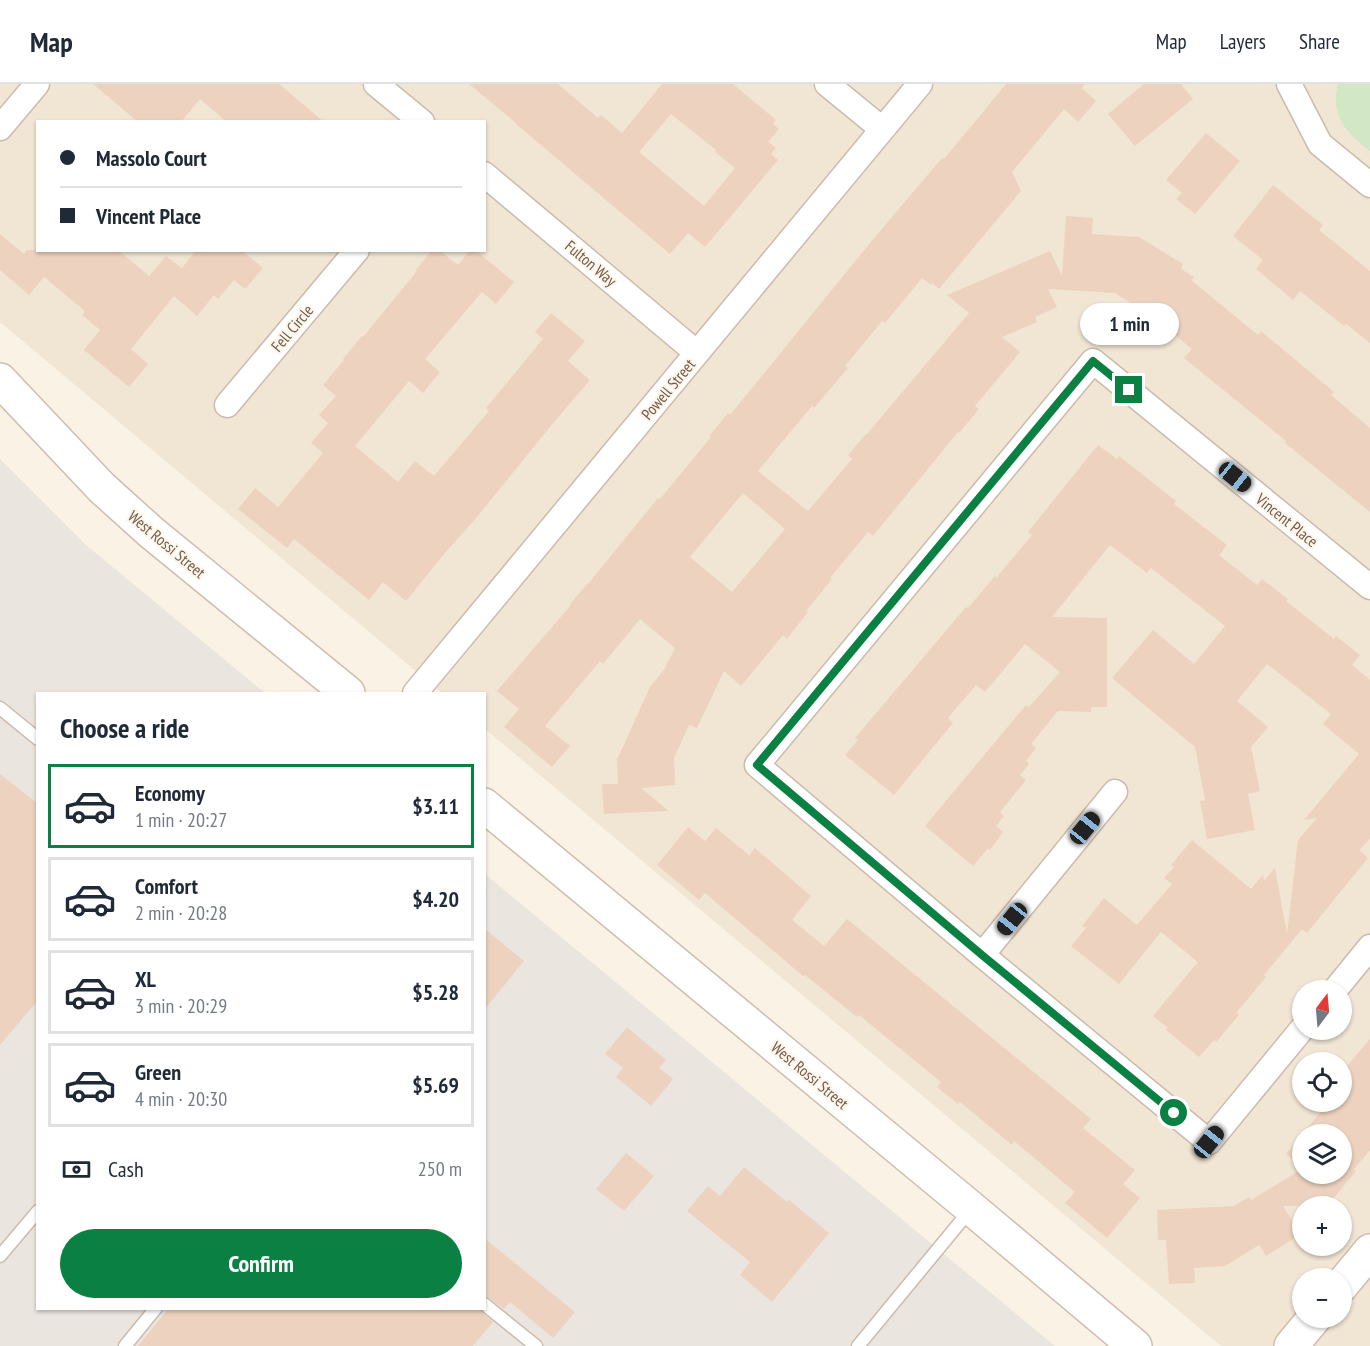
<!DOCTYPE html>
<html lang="en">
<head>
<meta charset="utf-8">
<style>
  body { margin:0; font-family:"PT Sans Narrow",sans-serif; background:#f6f6f7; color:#1f2937; height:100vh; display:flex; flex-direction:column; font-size:22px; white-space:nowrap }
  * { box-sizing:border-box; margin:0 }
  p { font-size:20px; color:#747a83 }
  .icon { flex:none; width:33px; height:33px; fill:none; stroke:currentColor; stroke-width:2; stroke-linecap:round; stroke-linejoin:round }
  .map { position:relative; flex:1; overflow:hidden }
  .details { position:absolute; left:36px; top:608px; width:450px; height:618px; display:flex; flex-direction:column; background:#fff; border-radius:0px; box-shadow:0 2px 4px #0004 }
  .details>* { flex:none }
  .top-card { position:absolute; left:36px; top:36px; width:450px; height:132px; border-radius:0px; box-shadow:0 2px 4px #0004; display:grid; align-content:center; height:132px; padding:0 24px; background:#fff }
  .needle { width:39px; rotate:16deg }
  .controls { position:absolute; left:1292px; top:896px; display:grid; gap:12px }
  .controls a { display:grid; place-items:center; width:60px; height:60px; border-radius:50%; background:#fff; box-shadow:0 2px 4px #0004; font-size:30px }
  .end { position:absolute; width:27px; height:27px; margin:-14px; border:8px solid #0b8043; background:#fff; box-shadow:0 0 0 3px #fff }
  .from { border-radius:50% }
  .bubble { position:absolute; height:42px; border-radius:21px; background:#fff; box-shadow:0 2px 4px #0004; font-size:20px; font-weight:700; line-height:42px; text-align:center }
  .car { position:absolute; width:18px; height:36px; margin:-18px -9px; border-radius:8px; box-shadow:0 0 4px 2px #0007; background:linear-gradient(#222 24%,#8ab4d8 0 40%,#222 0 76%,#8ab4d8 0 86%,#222 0) }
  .top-card b { display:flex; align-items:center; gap:21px; height:57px; font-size:22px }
  .top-card b+b { border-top:2px solid #e0e1e3 }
  .top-card i { width:15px; height:15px; background:#1f2937 }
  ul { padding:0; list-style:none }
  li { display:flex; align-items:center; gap:18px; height:84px; margin:0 12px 9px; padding:0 12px; border:3px solid #e0e1e3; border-radius:0px }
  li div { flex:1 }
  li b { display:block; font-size:22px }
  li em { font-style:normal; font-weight:700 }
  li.on { border-color:#0b8043 }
  li>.icon { width:54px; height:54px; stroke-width:1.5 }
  h2 { padding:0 24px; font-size:27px; line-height:72px }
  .pay { display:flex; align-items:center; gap:15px; height:66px; padding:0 24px; font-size:22px }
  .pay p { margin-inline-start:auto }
  .cta { display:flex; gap:12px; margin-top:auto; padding:12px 24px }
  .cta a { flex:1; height:69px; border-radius:36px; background:#0b8043; color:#fff; font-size:24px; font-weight:700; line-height:69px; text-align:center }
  header { display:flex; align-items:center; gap:36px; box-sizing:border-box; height:84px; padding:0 30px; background:#fff; border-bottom:2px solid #e0e1e3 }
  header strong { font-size:28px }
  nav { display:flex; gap:33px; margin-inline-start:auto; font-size:21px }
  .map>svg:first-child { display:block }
  .residential { fill:#f1e5d4; fill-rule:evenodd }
  .industrial { fill:#eae5df }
  .green { fill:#d1e7c5 }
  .building { fill:#edd3bf; fill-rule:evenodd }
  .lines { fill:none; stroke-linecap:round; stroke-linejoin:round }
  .lane-casing { stroke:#cbbbac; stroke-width:15 }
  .street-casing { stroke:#cbbbac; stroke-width:27 }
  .secondary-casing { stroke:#cfbdad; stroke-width:36 }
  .lane { stroke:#fff; stroke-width:12 }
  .street { stroke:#fff; stroke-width:24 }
  .secondary { stroke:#fff; stroke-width:33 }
  .route { stroke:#0b8043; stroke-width:8 }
  .labels { text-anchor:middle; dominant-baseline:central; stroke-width:4.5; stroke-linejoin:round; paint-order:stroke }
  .street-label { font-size:16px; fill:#715a4c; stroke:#fdf7eb }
</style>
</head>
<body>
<header>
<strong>Map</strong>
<nav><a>Map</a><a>Layers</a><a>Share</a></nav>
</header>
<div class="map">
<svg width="1370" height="1262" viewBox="0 0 1370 1262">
  <rect width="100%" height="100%" fill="#faf3e5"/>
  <path class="residential" d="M0,0h1370v1262h-149l-736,-617 -1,-36h-42l-442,-371zM38,38h446v128h-446zM1302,906h39v39h-39zM1302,978h39v39h-39zM1302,1050h39v39h-39zM1302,1122h39v39h-39zM1302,1194h39v39h-39z"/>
  <path class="industrial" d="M0,375l86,86 179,148h-227v615h446l1,-434 570,472h-1055z"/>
  <path class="green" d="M1338,0h32v67c-24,-19 -40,-34 -32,-67z"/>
  <path class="building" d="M93,0h186l45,38h-97l-27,-23 -19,23h-43z
    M469,0h89l40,34 3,-3 21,18 40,-49h71l43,36 -3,4 6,5 -11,13 8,6 -5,6 7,6 -73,87 -17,-14 -18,21 -154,-130v-1zM671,30l45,36 -1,2 20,16 -31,38 -65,-54z
    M1006,0h79l-3,4 14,13 -18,21 -14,-13 -52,63 9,19 -82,98 -7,-6 -1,2 -9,-7 -37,45 -3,-2 -37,45 3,2 -34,40 -2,-2 -54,65 50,40 44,-52 -4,-4 18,-21h1l102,-121 -22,-18 103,-44 12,25 4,-60 27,2 -1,16 47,3 44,27 -2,5 13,8 -3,3 67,55 3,-4 73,61 -3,3 39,33v84l-85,-69 1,-2 -102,-83 8,-9 -40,-33 -37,-23 -67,-4 9,18 -22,10 2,5 -35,15 18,15 -45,54 4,3 -20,24 -1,-1 -85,104 -5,-4 -38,46 2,1 -26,32 2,1 -21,27 -4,-4 -42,51 -17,-15 -27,57 -8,-3 -15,33 1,27 -34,3 28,23 -65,3 -2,-30h16l-1,-24 33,-73 14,-17 11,-22 -35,-29 -37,45 -3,-3 -55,65 25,20 -18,21 -48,-40 15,-18 -22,-18 74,-86 -1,-1 18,-21v1l70,-86 2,1 51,-62 -2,-1 19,-23 2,2 140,-172 72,-85 2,1zM743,409l42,36 -53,63 -42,-35z
    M1144,0h37l12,15 -58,47 -27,-32z
    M1206,49l34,28 -45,53 -19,-15 6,-6 -16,-13z
    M1273,101l50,40 -4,5 51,41v72l-24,-19 -2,2 -44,-35 -7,9 -37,-31 7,-9 -30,-24z
    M0,150l24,20 3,-4h91l31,26 17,-20 16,12 14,-18h45l22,18 -18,21 -11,-9 -16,19 -4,-4 -17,21 -23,-20 -43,53 17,15 -19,23 -45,-37 16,-20 -18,-15 3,-4 -41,-34 -15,18 -29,-25z
    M432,166h7l19,15 12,-15h5l39,32 -18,22 -14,-12 -57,67 15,13 -17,21 -14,-12 -54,65 43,36 17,-21 19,15 55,-65 -3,-3 57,-69 -8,-7 16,-19 34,28 -17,20 22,19 -41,48 -72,89 -33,37 -38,47 -23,-19 -14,18 -75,-61 -7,9 -49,-39 17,-21 23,19 45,-54 -12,-10 17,-20 -9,-8 17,-19 -13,-11 21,-25 -1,-1 19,-23 1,1 54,-66 -1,-1z
    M1098,361l19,14 2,-3 57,45 -2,3 53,41 -8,10 38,30 5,-6 26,20 -2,2 48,38 2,-3 24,19 -8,10 18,15v159l-11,11 9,8 -61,75 -5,-4 -38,46 2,2 -30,36 3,2 -23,27 -2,-2 -15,17 -33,-27 2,-2 -15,-12 45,-54 -37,-30 -42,52 -48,-38 15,-18 -4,-2 22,-28 33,27 35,-41 -8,-6 10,-11 -3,-2 21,-25 59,49 12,-14 1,6 11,-13 12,66 11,-94 19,-22 -13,2 55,-66 -36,-30 8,-10 -64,-50 -30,37 31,26 -17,20 9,44 -12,3 7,36 -48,9 -7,-38 5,-1 -10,-53 -83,-69 41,-48 41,34 31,-38 -74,-58 -4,5 -37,-28 -58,72 55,1v89h-16v5l-33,-1 -27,33 5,4 -10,13 3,3 -9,11 6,5 -26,32 4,4 -8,10 7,6 -13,18 -2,-2 -15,18 -48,-40 101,-121 3,2 31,-35 -35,-28 -40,48 -9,-7 -28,33 5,5 -59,72 -49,-40 13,-15 -3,-2 111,-131 2,1 27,-32 1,2 36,-43 -4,-3z
    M0,690l38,30v196l-38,45z
    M688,743l17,14 11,-13 33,27 6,-7 56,48 -19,24 32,26 23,-27 244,200 -8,9 52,42 -12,14 17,14 -33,40 -42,-35 10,-11 -61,-51 -2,4 -52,-43 -2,2 -21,-17 4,-5 -82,-67 -2,2 -52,-42 -2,1 -98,-83 -6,7 -42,-35z
    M484,844l40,33 -40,49z
    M627,943l39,33 -7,8 14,11 -22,27 -35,-29 7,-9 -18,-14z
    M1370,955v111l-16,19 2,2 -29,35h-44l18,28 -35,22 -7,-11 -34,21 -31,2 1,15 -26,1 -3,-44h-8l-1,-30 77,-4 15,-9 2,3 51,-31v4h39v-39h-39l28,-33h11v-28z
    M1302,1050v33l-16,-13z
    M626,1069l28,23 -30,35 -28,-22z
    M744,1083l43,35 2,-2 40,33 -57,69 -32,-27 10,-13 -63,-51 21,-25 12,10z
    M484,1154l91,74 -22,26 -43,-36 -6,7 -15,-11 -5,-2z
    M169,1224h308l16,14 -20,24h-335z"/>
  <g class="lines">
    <g class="lane-casing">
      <path id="lane" d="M0,624l38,31
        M0,1172l38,-45
        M484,1220l52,42
        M125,1262l31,-38
        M858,1262l113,-137"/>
    </g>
    <g class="street-casing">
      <path id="street" d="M376,0l46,38
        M827,0l55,45
        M1289,0l31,60 50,41
        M0,44l37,-44
        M484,90l213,179
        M227,321l130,-155
        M415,609l505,-609
        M982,871l133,-163
        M1335,906l35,-43
        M1302,945l-93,113 -227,-187 -225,-190 336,-404 277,226"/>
    </g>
    <g class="secondary-casing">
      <path id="secondary" d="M0,296l102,108 50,45 196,160
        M484,721l487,403 164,138
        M1341,1202l29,-35
        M1291,1262l24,-29"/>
    </g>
    <use href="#lane" class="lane"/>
    <use href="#street" class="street"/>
    <use href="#secondary" class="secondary"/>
  </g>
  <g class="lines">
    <path class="route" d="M1129,306l-36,-29 -336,404 225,190 192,158"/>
  </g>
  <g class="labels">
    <g class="street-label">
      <text transform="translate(591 179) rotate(40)">Fulton Way</text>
      <text transform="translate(292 244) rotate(-50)">Fell Circle</text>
      <text transform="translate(668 305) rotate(-50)">Powell Street</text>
      <text transform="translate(1287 436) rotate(39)">Vincent Place</text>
      <text transform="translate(167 460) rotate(40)">West Rossi Street</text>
      <text transform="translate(810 991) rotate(40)">West Rossi Street</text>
    </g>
  </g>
</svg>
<div class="controls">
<a><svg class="needle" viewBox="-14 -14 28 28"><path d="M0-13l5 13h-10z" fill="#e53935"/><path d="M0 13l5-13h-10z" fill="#747a83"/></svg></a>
<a><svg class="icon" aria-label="locate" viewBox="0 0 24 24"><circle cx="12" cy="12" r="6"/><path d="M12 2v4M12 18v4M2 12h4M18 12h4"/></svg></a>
<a><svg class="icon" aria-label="layers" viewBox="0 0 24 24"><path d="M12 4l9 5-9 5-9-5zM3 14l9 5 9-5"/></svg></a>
<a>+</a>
<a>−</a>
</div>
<i class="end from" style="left:1174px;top:1029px"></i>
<i class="end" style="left:1129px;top:306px"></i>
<div class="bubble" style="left:1080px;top:219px;width:99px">1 min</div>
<i class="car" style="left:1235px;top:393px;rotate:129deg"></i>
<i class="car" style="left:1085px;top:744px;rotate:39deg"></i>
<i class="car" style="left:1012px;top:835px;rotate:219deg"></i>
<i class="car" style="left:1209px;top:1058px;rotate:39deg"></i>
<div class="top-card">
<b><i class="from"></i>Massolo Court</b>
<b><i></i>Vincent Place</b>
</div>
<section class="details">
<h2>Choose a ride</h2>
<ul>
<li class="on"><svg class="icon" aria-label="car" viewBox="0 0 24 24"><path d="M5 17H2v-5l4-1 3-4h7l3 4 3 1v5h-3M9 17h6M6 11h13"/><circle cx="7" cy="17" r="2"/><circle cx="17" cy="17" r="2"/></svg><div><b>Economy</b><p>1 min · 20:27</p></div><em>$3.11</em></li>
<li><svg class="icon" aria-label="car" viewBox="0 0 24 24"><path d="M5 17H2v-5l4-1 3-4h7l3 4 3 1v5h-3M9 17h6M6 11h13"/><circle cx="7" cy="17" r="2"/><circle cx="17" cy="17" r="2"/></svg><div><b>Comfort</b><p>2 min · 20:28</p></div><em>$4.20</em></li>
<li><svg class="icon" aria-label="car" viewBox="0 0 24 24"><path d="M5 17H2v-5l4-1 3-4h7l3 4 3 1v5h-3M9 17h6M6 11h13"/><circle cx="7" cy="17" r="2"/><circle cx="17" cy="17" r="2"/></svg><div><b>XL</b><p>3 min · 20:29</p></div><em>$5.28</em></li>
<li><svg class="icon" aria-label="car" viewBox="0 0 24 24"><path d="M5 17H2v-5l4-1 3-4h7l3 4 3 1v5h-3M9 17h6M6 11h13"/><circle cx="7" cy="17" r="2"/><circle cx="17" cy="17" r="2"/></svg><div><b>Green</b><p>4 min · 20:30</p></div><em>$5.69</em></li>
</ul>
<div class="pay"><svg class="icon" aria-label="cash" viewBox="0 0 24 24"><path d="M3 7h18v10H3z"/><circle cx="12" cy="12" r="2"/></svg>Cash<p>250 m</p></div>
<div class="cta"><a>Confirm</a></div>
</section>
</div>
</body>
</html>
